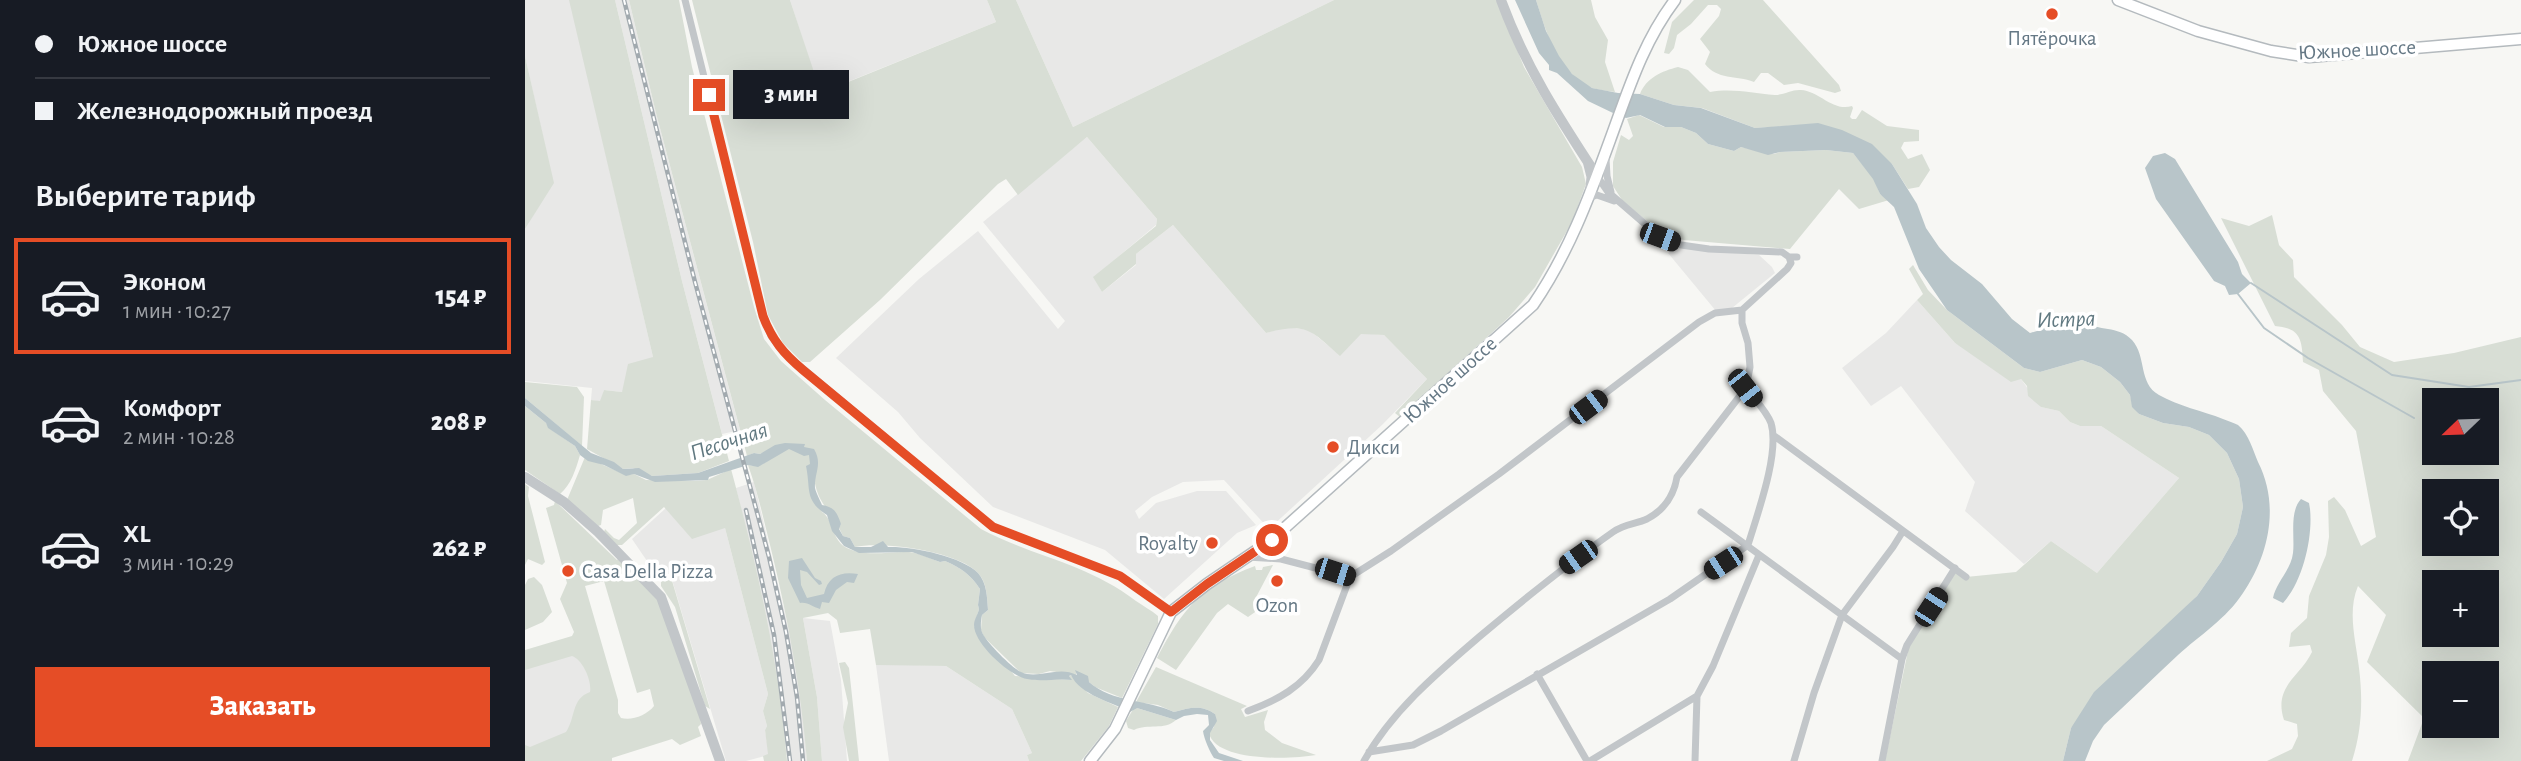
<!DOCTYPE html>
<html lang="ru">
<head>
<meta charset="utf-8">
<style>
  body { margin:0; font-family:"Alegreya Sans",sans-serif; background:#20242c; color:#f1f3f6; height:100vh; display:flex; flex-direction:column; font-size:26px; white-space:nowrap }
  * { box-sizing:border-box; margin:0 }
  p { font-size:23px; color:#9ea1a6 }
  .icon { flex:none; width:38px; height:38px; fill:none; stroke:currentColor; stroke-width:2; stroke-linecap:round; stroke-linejoin:round }
  .map { position:relative; flex:1; overflow:hidden }
  .sheet { display:flex; flex-direction:column; background:#171b24; width:525px }
  .sheet>* { flex:none }
  .guide { display:grid; align-content:center; height:154px; padding:0 35px; background:#171b24 }
  .needle { width:46px; rotate:247deg }
  .tools { position:absolute; left:1897px; top:388px; display:grid; gap:14px }
  .tools a { display:grid; place-items:center; width:77px; height:77px; border-radius:0px; background:#171b24; box-shadow:0 7px 28px #0002; font-size:35px }
  .end { position:absolute; width:32px; height:32px; margin:-16px; border:9px solid #e54d26; background:#fff; box-shadow:0 0 0 4px #fff }
  .from { border-radius:50% }
  .bubble { position:absolute; height:49px; border-radius:0px; background:#171b24; box-shadow:0 7px 28px #0002; font-size:23px; font-weight:800; line-height:49px; text-align:center }
  .car { position:absolute; width:21px; height:42px; margin:-21px -10px; border-radius:9px; box-shadow:0 0 5px 2px #0007; background:linear-gradient(#222 24%,#8ab4d8 0 40%,#222 0 76%,#8ab4d8 0 86%,#222 0) }
  .guide b { display:flex; align-items:center; gap:24px; height:66px; font-size:26px }
  .guide b+b { border-top:2px solid #363941 }
  .guide i { width:18px; height:18px; background:#f1f3f6 }
  ul { padding:0; list-style:none }
  li { display:flex; align-items:center; gap:21px; height:116px; margin:0 14px 10px; padding:0 21px; border:4px solid transparent; border-radius:0px }
  li div { flex:1 }
  li b { display:block; font-size:26px }
  li em { font-style:normal; font-weight:800 }
  li.on { border-color:#e54d26 }
  li>.icon { width:63px; height:63px; stroke-width:1.5 }
  h2 { padding:0 35px; font-size:32px; line-height:84px }
  .cta { display:flex; gap:14px; margin-top:auto; padding:14px 35px }
  .cta a { flex:1; height:80px; border-radius:0px; background:#e54d26; color:#fff; font-size:28px; font-weight:800; line-height:80px; text-align:center }
  main { display:flex; flex:1; min-height:0 }
  .map>svg:first-child { display:block }
  .built { fill:#e8e8e7 }
  .green { fill:#d8ded5; fill-rule:evenodd }
  .water { fill:#b8c5c9 }
  .lines { fill:none; stroke-linecap:round; stroke-linejoin:round }
  .stream { stroke:#b8c5c9; stroke-width:2 }
  .secondary-casing { stroke:#b4babe; stroke-width:13 }
  .minor { stroke:#c2c6c9; stroke-width:7 }
  .tertiary { stroke:#c2c6c9; stroke-width:10 }
  .secondary { stroke:#fff; stroke-width:10 }
  .rail-casing { stroke:#a2aaaf; stroke-width:4.5 }
  .rail { stroke:#fff; stroke-width:2; stroke-dasharray:5; stroke-linecap:butt }
  .route { stroke:#e54d26; stroke-width:9 }
  .poi-dot { fill:#e54d26; stroke:#fff; stroke-width:2.5 }
  .labels { text-anchor:middle; dominant-baseline:central; stroke-width:7; stroke-linejoin:round; paint-order:stroke }
  .poi-label { font-size:21px; fill:#657885; stroke:#fff }
  .street-label { font-size:21px; fill:#657885; stroke:#fff }
  .water-label { font-size:23px; font-style:italic; fill:#617981; stroke:#fff }
</style>
</head>
<body>
<main>
<section class="sheet">
<div class="guide">
<b><i class="from"></i>Южное шоссе</b>
<b><i></i>Железнодорожный проезд</b>
</div>
<h2>Выберите тариф</h2>
<ul>
<li class="on"><svg class="icon" aria-label="car" viewBox="0 0 24 24"><path d="M5 17H2v-5l4-1 3-4h7l3 4 3 1v5h-3M9 17h6M6 11h13"/><circle cx="7" cy="17" r="2"/><circle cx="17" cy="17" r="2"/></svg><div><b>Эконом</b><p>1 мин · 10:27</p></div><em>154 ₽</em></li>
<li><svg class="icon" aria-label="car" viewBox="0 0 24 24"><path d="M5 17H2v-5l4-1 3-4h7l3 4 3 1v5h-3M9 17h6M6 11h13"/><circle cx="7" cy="17" r="2"/><circle cx="17" cy="17" r="2"/></svg><div><b>Комфорт</b><p>2 мин · 10:28</p></div><em>208 ₽</em></li>
<li><svg class="icon" aria-label="car" viewBox="0 0 24 24"><path d="M5 17H2v-5l4-1 3-4h7l3 4 3 1v5h-3M9 17h6M6 11h13"/><circle cx="7" cy="17" r="2"/><circle cx="17" cy="17" r="2"/></svg><div><b>XL</b><p>3 мин · 10:29</p></div><em>262 ₽</em></li>
</ul>
<div class="cta"><a>Заказать</a></div>
</section>
<div class="map">
<svg width="1996" height="761" viewBox="0 0 1996 761">
  <rect width="100%" height="100%" fill="#f7f7f4"/>
  <path class="built" d="M0,0h45l83,357 -31,35 -18,-2 -3,12 -10,-2 1,-12 -67,-7v-152l28,-47 -28,-126z
    M90,0h14l27,113 84,317 -18,4 -40,-153z
    M265,0h197l9,22 -176,71z
    M491,0h318l-261,127z
    M562,137l70,82 -1,6 -62,52 8,15 34,-27v-11l37,-29 93,108 21,-6 22,3 31,25 21,-22 23,2 43,44 -45,46 -113,104 -45,-49 -41,2 -31,15 -17,14 4,8 17,-16 41,-12h29l30,34 -19,8 -73,66 -59,-49 -112,-43 -73,-69 -22,-26 -62,-54 83,-79 59,-48 80,98 7,-8 -82,-99z
    M1153,248l81,7 13,12 3,6 -43,35 -16,3 -48,-58z
    M1392,300l38,43 66,36 20,28 18,4 11,11 10,4h21l78,52 -82,95 -46,-32 -27,23 -59,-53 10,-29 -74,-96 -30,20 -29,-38 44,-35z
    M229,482l40,170 9,57 4,52h-20l-4,-49 -23,-125 -24,-99z
    M141,508l59,20 43,166 -5,17 4,15 -2,4 4,25 -23,6h-20l-56,-188 -10,7 -28,-41z
    M278,618l27,3 11,59 6,81h-25l-5,-64z
    M61,645l23,81 -84,27v-89z
    M357,664l64,2 66,43 20,44 -5,2 2,6h-140l-13,-96z"/>
  <path class="green" d="M44,0h46l67,281 47,180 -31,12 -46,3 -19,-8 -10,1 -36,-20 4,-49 9,1 4,-11 18,2 6,-28 25,-7z
    M104,0h50l13,67 62,240 10,32 17,22 44,39 156,129c53,28 106,34 155,72 7,5 15,9 22,15v8l-36,74 -27,-11 -19,-16v4l-26,-4 -11,3 -18,-1 -37,-36 -3,-7 1,-15 6,-5c-1,-13 -1,-28 -10,-37 -20,-22 -96,-32 -123,-26l-5,-9 -7,-2 -4,-8 2,-4c-22,-22 -26,-30 -29,-62l-4,12 14,38c12,8 9,26 23,35 20,11 43,4 64,5 10,1 22,7 31,10l5,-1c16,7 25,13 35,28l-2,16 1,4 -5,17 41,50 56,4 -2,-4 2,-1 17,18 30,14 -9,19 -28,35h-52l-2,-6 5,-2 -20,-44 -66,-43 -70,-1 -6,-36 -30,4 -3,-13 -9,-7 -25,5 14,79 5,64h-15c-6,-72 -19,-142 -36,-212 -7,-28 -13,-56 -23,-84 15,3 17,-3 27,-11 5,-5 16,-7 23,-9 -17,-3 -23,3 -38,9l-6,-1 -7,3 -91,-343z
    M167,0h98l31,93 175,-71 -9,-22h29l57,127 261,-127h163l27,67 58,100 4,17 -14,38 -37,65 -26,30 -109,100 -5,-4 32,-34 -43,-44 -23,-1 -21,22c-29,-26 -34,-34 -74,-23l-93,-108 -37,29v10l-34,28 -9,-15 63,-51 1,-7 -70,-82 -69,58 -12,-16 -8,5 -118,116 -70,62h-8l-19,-19 -15,-28 -15,-73z
    M1011,0h55l4,17 13,23 -3,22 10,30c-7,-1 -16,-2 -23,-4 -34,-15 -46,-56 -56,-88z
    M1169,0h69l76,85 2,6 -6,2 -37,-10 -14,2 -16,-12h-7l-7,9c-18,-7 -37,-2 -49,-18l5,-12 -10,-13 19,-23 2,-7 -4,-4h-9l-17,19 -14,11 -3,13 -5,6 -5,-1 8,-31z
    M0,56l29,127 -29,46z
    M1153,67l10,3 22,22c22,-4 42,1 65,3 8,0 18,-6 26,-5 18,1 32,22 51,16l1,2 -3,9 2,2h4l6,-9 25,16 32,4v11l-15,1 -3,6 7,11 14,-5 8,16 -11,17 -11,2 -16,-25 -74,-40 -63,4 -53,-20 -28,-3 -34,-11c6,-16 22,-23 38,-27z
    M1114,115l25,12h17l15,6 12,11 26,7 7,-4 33,7 6,-2 46,-2 27,3 21,26 6,15 9,6 -30,9 -20,-20 -49,60 -106,-9 -17,-4 -14,-10 -31,-26 -9,-14v-24l8,-27 8,5 4,-4 -6,-17z
    M1747,215l7,30 14,15 1,17 48,48 18,22 34,15 60,-9 67,-16v424h-113l16,-43 -57,-56 19,-47 -28,-29c-11,26 -2,55 1,82 4,32 3,62 -7,93h-85l25,-12 6,-13 -1,-12 -13,-4c-11,-34 16,-43 28,-68l-2,-7 -21,2 2,-14 16,-15 2,-22 17,-41 3,-18 -1,-36 6,-4 11,13 16,36 15,-9 -20,-106 -33,-40 -4,-21 -16,-8c-1,-23 -3,-34 -28,-36l-54,-108 28,8zM1909,401h53v52h-53zM1909,492h53v52h-53zM1909,583h53v52h-53zM1909,674h53v52h-53z
    M1388,265l15,25 19,20 77,58 16,4 42,-12 19,7 19,15 10,13 3,12 6,7 24,9 26,4 20,8 18,18 12,26 4,28 -6,27 -16,28 -24,34 -126,132 -8,33h-178l24,-115 47,-74 10,5 50,-5 35,-31 46,32 82,-95 -78,-52h-21l-10,-4 -11,-11 -18,-4 -13,-11 -1,-10 -6,-7 -10,3 -56,-39 -38,-43 6,-6 -14,-25z
    M0,382l52,5 7,10 -2,49 -57,-48z
    M0,406l21,17 3,5 26,18 5,9c-4,14 -9,30 -20,39l-35,-24z
    M60,457l41,18 8,-1 12,6 49,1 12,-1 24,-11c26,96 48,193 56,292h-23l-1,-5 5,-2 -3,-24 2,-4 -4,-15 5,-17 -43,-166 -33,11 -28,-32 -42,38h-5l-13,-13 1,-3 9,9 5,2 18,-17 -4,-25 -30,12 -2,15 -3,1 -31,-26z
    M0,484l4,3 -1,9 17,66 -3,3 -14,-6 -3,6z
    M30,501l62,59 2,-2 38,39 42,115 2,12 -3,3 3,9 -21,9 -8,-6 -60,19v3h-87v-16l5,2 36,-15c10,-15 5,-33 24,-40 2,-11 -7,-32 -18,-36l-47,14v-20l47,-14 2,-4 -14,-33 7,-16 -21,-75 8,-3zM79,581l33,112 13,-4 4,17c-7,9 -22,15 -33,12l-3,-5v-13l-33,-114z
    M748,565l-20,38 5,7 -10,7 -20,-13 -11,9 -41,57 -19,-12c26,-50 44,-72 98,-92l1,4h6l1,-3z
    M145,574l40,135 -5,-3 -30,-99 -14,-21v-4z
    M9,577l8,8 10,27 -9,10 -18,8v-45l3,-6z
    M320,662l4,6 10,93h-10l-6,-34 5,-24 -9,-40z
    M631,667l91,39 -6,3 4,8 23,-7 -4,12 1,8 17,13 34,12c-29,5 -101,6 -107,-22l5,-6 1,-13c-14,-10 -26,-6 -41,-2l-16,-7 -22,-3z
    M609,708h3l39,12c-12,11 -28,3 -42,10l-6,-2 -2,-7z"/>
  <path class="water" d="M990,0h21l10,31 13,25 13,18 20,14 26,5 22,1 34,11 27,3 54,20 63,-5 24,7 30,14 20,20 25,40 9,24 13,19 12,13 31,24 30,35 18,14 7,-2 4,-4 14,1 29,-7c14,11 34,4 48,19 15,17 6,43 27,55 19,11 44,16 64,24 5,2 11,4 15,6 11,9 15,26 20,37 22,43 11,93 -15,131 -16,25 -44,43 -65,62 -25,23 -49,47 -74,70l-11,16 -8,20h-22l8,-33 23,-36 103,-96 24,-34 16,-28 6,-27 -4,-28 -12,-26 -18,-18 -20,-8 -26,-4 -24,-9 -7,-7 -2,-12 -10,-13 -19,-15 -19,-7 -42,12 -16,-4 -77,-58 -28,-41 -25,-62 -14,-13 -7,-15 -20,-26 -27,-3 -46,2 -12,3 -27,-8 -7,4 -26,-7 -12,-11 -15,-6h-16l-25,-12 -14,3 -13,-5 -25,-12 -31,-28 -8,-3v-5l-10,-12z
    M1640,153l10,6 63,103 4,12 9,9 -13,11 -9,1 -4,-9 -11,-5 -58,-82 -11,-31 8,-12z
    M0,398l66,55 23,9 9,7 16,-1 13,8 46,-3 56,-20 6,1 15,-9 10,-2 20,1 -1,3 10,2c9,15 0,24 1,39 1,5 5,12 7,17 12,2 15,7 19,19l-2,5 4,7 7,2 5,9h16l12,-6 5,6c22,-1 74,9 90,26 9,10 9,24 10,37l-6,5c-1,5 -2,12 0,17 3,9 30,36 39,40 17,8 37,-7 56,3l-2,-5 13,6 1,6c24,21 57,17 85,30 15,-4 27,-8 41,2l2,7 -7,12v7l9,13 24,8h-19l-10,-3c-4,-6 -10,-19 -11,-27l6,-6 -1,-10 -11,-1 -13,2 -8,4 -39,-12 -7,4c-18,-10 -50,-17 -59,-37l-2,1 3,4c-15,-2 -30,2 -45,-1 -17,-3 -53,-35 -53,-54 0,-5 4,-11 5,-16l-1,-4 2,-16c-10,-15 -19,-21 -35,-28l-5,1 -28,-10 -53,1 -15,-7 -12,-15 -5,-16c-23,-15 -16,-25 -21,-49l4,-2 -1,-9 -5,1 -15,-7 -31,18 -10,-2 -39,12 -1,3 -53,2 -21,-8 -8,2 -22,-11 -16,-4 -8,-6 -5,-9 -27,-18 -2,-5 -21,-17z
    M1776,499l8,4 1,6c3,28 -7,72 -27,94l-10,-5c3,-16 18,-28 20,-45 2,-16 -4,-41 8,-54z
    M277,558l13,20 6,3 1,3 -3,1 -12,-13 -7,-2 1,15 6,13 17,-4c4,-18 17,-23 34,-20l-4,9 -7,-1 -11,8 -7,13 -7,-1 -2,7c-8,-2 -11,-7 -20,-6l-12,-25 1,-17z"/>
  <g class="lines">
    <path class="stream" d="M1726,283l141,92 77,12 52,-7
      M1713,294l26,34 44,30 106,60"/>
    <g class="secondary-casing">
      <path id="secondary" d="M1593,0l80,31 73,20 38,6 212,-18
        M565,761l25,-32 56,-117 36,-28 62,-42 264,-237c35,-51 56,-107 77,-165 18,-49 33,-98 65,-140"/>
    </g>
    <path class="minor" d="M160,0l78,315 8,21 12,16 210,175 127,49 51,36
      M1081,159l1,17 4,16
      M1062,165l3,12 -2,21 9,-3 17,6
      M1072,176l11,16 52,45 21,8 28,4 73,3 7,5h8
      M1248,435l193,142
      M1176,512l201,147 -20,102
      M744,542l12,17 69,18
      M722,557l34,2
      M1377,659l5,-14 48,-77
      M1012,674l50,87
      M723,711c30,-11 54,-24 71,-51l31,-83 41,-26 108,-77 200,-152 16,-9 27,-3 45,-41 4,-6 -2,-6
      M844,752l44,-7 28,-14 229,-132 78,-54c9,-30 32,-92 23,-122 -5,-13 -17,-24 -25,-35
      M839,761c27,-49 73,-88 115,-124 44,-37 87,-72 134,-105 11,-8 23,-8 34,-13 17,-9 27,-24 30,-42l69,-89 4,-21 -2,-24 -6,-20v-13
      M1065,761l107,-65
      M1170,761l2,-65 16,-30 46,-111
      M1269,761l20,-68 28,-78 51,-68 10,-16"/>
    <path class="tertiary" d="M976,0c24,66 58,118 96,176
      M0,477l39,25 34,30 63,65 59,164"/>
    <use href="#secondary" class="secondary"/>
    <g class="rail-casing">
      <path id="rail" d="M99,0l71,282 74,275 17,75 11,65 6,64
        M221,510l28,125 16,126"/>
    </g>
    <use href="#rail" class="rail"/>
  </g>
  <g class="lines">
    <path class="route" d="M184,95l54,221c9,24 21,38 40,54l190,157 127,49 51,36 36,-28 65,-44"/>
  </g>
  <g class="poi-dot">
    <circle cx="1527" cy="14" r="7"/>
    <circle cx="808" cy="447" r="7"/>
    <circle cx="687" cy="543" r="7"/>
    <circle cx="43" cy="571" r="7"/>
    <circle cx="752" cy="581" r="7"/>
  </g>
  <g class="labels">
    <g class="poi-label">
      <text x="1527" y="38">Пятёрочка</text>
      <text x="822" y="447" text-anchor="start">Дикси</text>
      <text x="673" y="543" text-anchor="end">Royalty</text>
      <text x="57" y="571" text-anchor="start">Casa Della Pizza</text>
      <text x="752" y="605">Ozon</text>
    </g>
    <g class="street-label">
      <text transform="translate(1832 50) rotate(-3)">Южное шоссе</text>
      <text transform="translate(925 380) rotate(-42)">Южное шоссе</text>
    </g>
    <g class="water-label">
      <text transform="translate(1541 320) rotate(-2)">Истра</text>
      <text transform="translate(204 442) rotate(-18)">Песочная</text>
    </g>
  </g>
</svg>
<div class="tools">
<a><svg class="needle" viewBox="-14 -14 28 28"><path d="M0-13l5 13h-10z" fill="#e53935"/><path d="M0 13l5-13h-10z" fill="#9ea1a6"/></svg></a>
<a><svg class="icon" aria-label="locate" viewBox="0 0 24 24"><circle cx="12" cy="12" r="6"/><path d="M12 2v4M12 18v4M2 12h4M18 12h4"/></svg></a>
<a>+</a>
<a>−</a>
</div>
<i class="end from" style="left:747px;top:540px"></i>
<i class="end" style="left:184px;top:95px"></i>
<div class="bubble" style="left:208px;top:70px;width:116px">3 мин</div>
<i class="car" style="left:1135px;top:237px;rotate:110deg"></i>
<i class="car" style="left:1220px;top:388px;rotate:142deg"></i>
<i class="car" style="left:1063px;top:407px;rotate:53deg"></i>
<i class="car" style="left:1053px;top:557px;rotate:235deg"></i>
<i class="car" style="left:1198px;top:563px;rotate:237deg"></i>
<i class="car" style="left:810px;top:572px;rotate:108deg"></i>
<i class="car" style="left:1406px;top:607px;rotate:33deg"></i>
</div>
</main>
</body>
</html>
